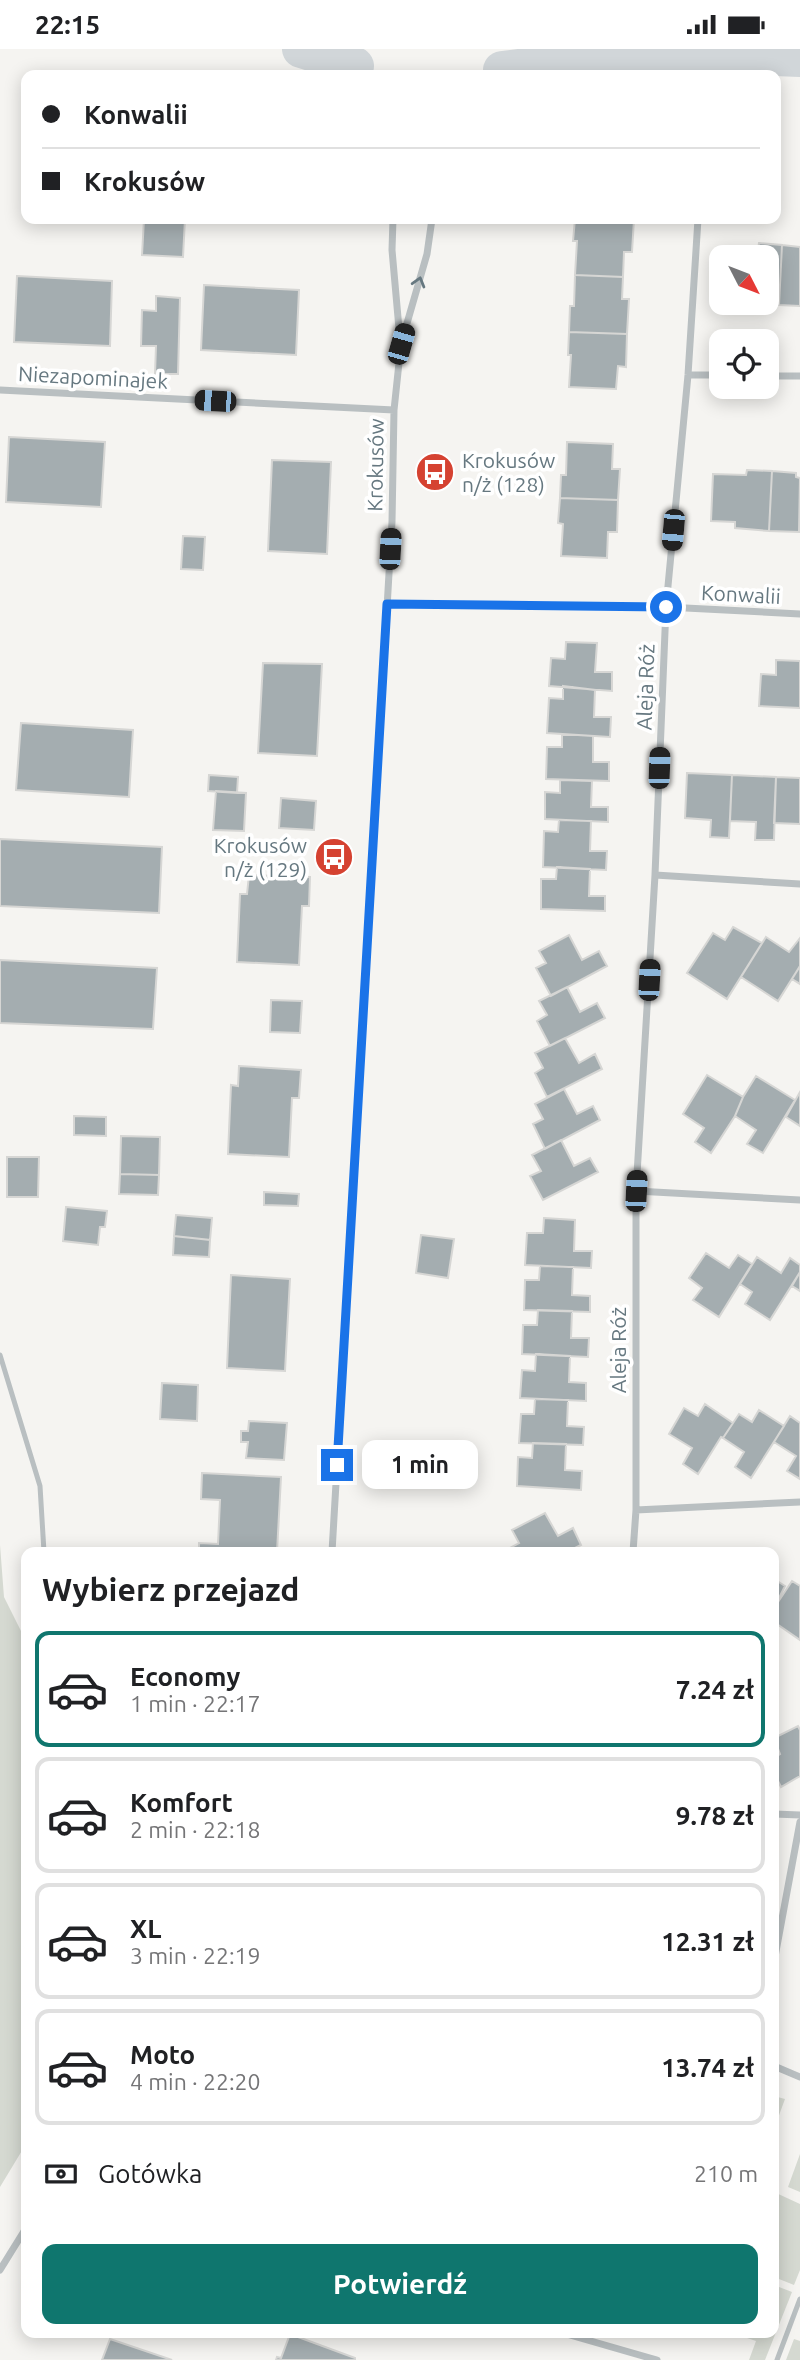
<!DOCTYPE html>
<html lang="pl">
<head>
<meta charset="utf-8">
<style>
  body { margin:0; font-family:Ubuntu,sans-serif; background:#f6f6f6; color:#202124; height:100vh; display:flex; flex-direction:column; font-size:26px; white-space:nowrap }
  * { box-sizing:border-box; margin:0 }
  p { font-size:23px; color:#757577 }
  .icon { flex:none; width:38px; height:38px; fill:none; stroke:currentColor; stroke-width:2; stroke-linecap:round; stroke-linejoin:round }
  .map { position:relative; flex:1; overflow:hidden }
  .details { position:absolute; left:21px; top:1498px; width:758px; height:791px; display:flex; flex-direction:column; background:#fff; border-radius:14px; box-shadow:0 4px 18px #0003 }
  .details>* { flex:none }
  .top-card { position:absolute; left:21px; top:21px; width:760px; height:154px; border-radius:14px; box-shadow:0 4px 18px #0003; display:grid; align-content:center; height:154px; padding:0 21px; background:#fff }
  .needle { width:46px; rotate:132deg }
  .buttons { position:absolute; left:709px; top:196px; display:grid; gap:14px }
  .buttons a { display:grid; place-items:center; width:70px; height:70px; border-radius:14px; background:#fff; box-shadow:0 4px 18px #0003; font-size:35px }
  .end { position:absolute; width:32px; height:32px; margin:-16px; border:9px solid #1a73e8; background:#fff; box-shadow:0 0 0 4px #fff }
  .from { border-radius:50% }
  .bubble { position:absolute; height:49px; border-radius:14px; background:#fff; box-shadow:0 4px 18px #0003; font-size:23px; font-weight:700; line-height:49px; text-align:center }
  .car { position:absolute; width:21px; height:42px; margin:-21px -10px; border-radius:9px; box-shadow:0 0 5px 2px #0007; background:linear-gradient(#222 24%,#8ab4d8 0 40%,#222 0 76%,#8ab4d8 0 86%,#222 0) }
  .top-card b { display:flex; align-items:center; gap:24px; height:66px; font-size:26px }
  .top-card b+b { border-top:2px solid #e0e0e0 }
  .top-card i { width:18px; height:18px; background:#202124 }
  ul { padding:0; list-style:none }
  li { display:flex; align-items:center; gap:21px; height:116px; margin:0 14px 10px; padding:0 7px; border:4px solid #e0e0e0; border-radius:14px }
  li div { flex:1 }
  li b { display:block; font-size:26px }
  li em { font-style:normal; font-weight:700 }
  li.current { border-color:#0f766e }
  li>.icon { width:63px; height:63px; stroke-width:1.5 }
  h2 { padding:0 21px; font-size:32px; line-height:84px }
  .pay { display:flex; align-items:center; gap:18px; height:77px; padding:0 21px; font-size:26px }
  .pay p { margin-inline-start:auto }
  .button { display:flex; gap:14px; margin-top:auto; padding:14px 21px }
  .button a { flex:1; height:80px; border-radius:14px; background:#0f766e; color:#fff; font-size:28px; font-weight:700; line-height:80px; text-align:center }
  .status { display:flex; justify-content:space-between; align-items:center; height:49px; padding:0 35px; background:#fff; direction:ltr }
  .status svg { height:19px; fill:currentColor }
  .map>svg:first-child { display:block }
  .green { fill:#d5d9d1 }
  .building { fill:#a4adb0; stroke:#d6d6d4; stroke-width:2 }
  .lines { fill:none; stroke-linecap:round; stroke-linejoin:round }
  .lane { stroke:#b9bfc1; stroke-width:5 }
  .street { stroke:#b9bfc1; stroke-width:7 }
  .secondary { stroke:#d1d6d9; stroke-width:38 }
  .oneway { stroke:#667880 }
  .route { stroke:#1a73e8; stroke-width:9 }
  .labels { text-anchor:middle; dominant-baseline:central; stroke-width:7; stroke-linejoin:round; paint-order:stroke }
  .street-label { font-size:21px; fill:#667880; stroke:#fff }
  .poi-label { font-size:21px; fill:#667880; stroke:#fff; text-anchor:start }
</style>
</head>
<body>
<div class="status"><b>22:15</b><svg viewBox="0 0 49 12"><path d="M0 12V9h3v3zM5 12V6h3v6zM10 12V3h3v9zM15 12V0h3v12zM26 1h20v11H26zM47 4h2v5h-2z"/></svg></div>
<div class="map">
<svg width="800" height="2311" viewBox="0 0 800 2311">
  <rect width="100%" height="100%" fill="#f5f4f1"/>
  <path class="green" d="M0,1496l4,52 22,44v503l-26,43z
    M774,2047l11,3 -11,30z
    M800,2105v38l-12,-5z
    M774,2143l26,12v66l-6,15 -20,-8z
    M774,2236l18,7 -27,68h-16l7,-19 -24,-8h42z
    M794,2290l6,2v19h-14z"/>
  <path class="building" d="M144,170h41l-2,38 -41,-2z
    M575,170h59l-2,33h-8l-1,25 -48,-2 2,-34h-4z
    M759,194l23,2 -3,60 -24,-2h11v-46h-41l1,-9 32,1z
    M782,196l18,2v59l-21,-1z
    M575,226l48,2 -1,22h7l-2,35 -58,-2 1,-26h4z
    M17,227l95,5 -2,65 -96,-4z
    M204,236l95,5 -3,65 -95,-5z
    M156,247l24,2 -2,76h-23l1,-28h-15l1,-36 14,1z
    M569,283l58,2 -1,33 -8,-1 -2,23 -47,-2 2,-32h-3z
    M9,388l96,5 -4,65 -95,-5z
    M567,393l46,2 -1,25h8l-2,31 -58,-2 1,-23h5z
    M272,411l59,2 -4,92 -59,-3z
    M747,421l25,1 -3,60 -34,-3v-6l-24,-1 2,-47 33,1z
    M772,422l24,2v4l4,1 -1,54 -30,-1z
    M560,449l58,2 -1,32h-9l-1,26 -46,-2 2,-32 -5,-1z
    M183,487l22,1 -2,33 -22,-1z
    M566,593l31,1 -2,29h17v19l-63,-5 2,-28 14,1z
    M776,611l24,1v47l-41,-2 2,-32 15,1z
    M263,614l59,1 -5,92 -59,-3z
    M563,637l32,4 -1,27h17l-1,20 -63,-4 2,-35 14,1z
    M21,674l112,7 -4,67 -113,-7z
    M562,685l31,2v26h16v19l-63,-2 1,-32h15z
    M687,724l45,2 -3,63 -19,-1 1,-17 -26,-2z
    M209,726l29,2 -1,16 -29,-2z
    M732,726l44,2 -2,63h-19l1,-18 -26,-1z
    M776,728l24,1v46l-26,-1z
    M560,731l32,1 -1,26h17v15l-63,-3v-27l15,1z
    M216,742l30,2 -2,38 -31,-1z
    M281,749l35,3 -2,29 -35,-2z
    M559,771l32,1 -1,30h17l-1,19 -63,-3 1,-36 14,1z
    M0,790l162,8 -3,66 -159,-7z
    M557,818l33,2 -1,27h16v15l-64,-2v-30h15z
    M249,826l61,2 -1,29h-7l-3,59 -62,-3 3,-68h7z
    M733,878l29,16 -35,56 -40,-26 26,-40 12,7z
    M569,886l13,25 17,-9 8,15 -56,30 -15,-28 10,-5 -7,-12z
    M766,888l23,15 11,-14v28l-22,35 -37,-24z
    M0,911l157,8 -4,61 -153,-6z
    M800,917v18l-8,-5z
    M567,938l13,25 17,-9 8,15 -55,28 -13,-25 10,-6 -8,-14z
    M271,951l31,1 -2,32 -30,-1z
    M565,989l14,25 16,-9 7,15 -55,28 -12,-24 8,-5 -8,-15z
    M239,1017l62,4 -2,28h-7l-3,59 -61,-3 3,-69 7,1z
    M707,1026l36,22 -8,19 -24,37 -16,-11 9,-14 -21,-14z
    M756,1027l39,24 -32,53 -16,-9 9,-14 -21,-14 8,-19z
    M564,1040l13,25 16,-8 7,14 -55,29 -12,-25 10,-5 -8,-15z
    M800,1043v34l-14,-9z
    M74,1067l32,1v19l-32,-1z
    M121,1087l39,1 -1,38 -39,-1z
    M561,1091l13,26 16,-8 8,14 -55,28 -13,-24 11,-5 -9,-16z
    M7,1108h32l-1,40h-31z
    M120,1125l39,1 -1,20 -39,-1z
    M264,1143l35,2 -1,12 -34,-1z
    M66,1158l41,4 -2,16h-5l-2,18 -35,-4z
    M176,1166l36,3 -2,22 -36,-4z
    M544,1169l31,2 -1,31h18l-1,17 -66,-3 2,-32h16z
    M421,1186l33,4 -6,39 -32,-5z
    M174,1187l36,4 -1,17 -36,-2z
    M706,1204l23,15 9,-13 14,9 -33,53 -26,-17 9,-12 -13,-10z
    M757,1208l24,16 9,-15 10,7v7l-30,48 -25,-16 7,-12 -12,-8z
    M540,1217l33,1 -1,28 18,1v16l-66,-2 1,-30h14z
    M800,1223v19l-8,-5z
    M231,1226l59,4 -5,92 -58,-3z
    M538,1261l34,1 -1,27h18l-1,19 -66,-3 1,-29h14z
    M536,1305l34,2 -1,26 17,1v18l-66,-3 2,-28 13,1z
    M162,1334l36,2 -1,36 -37,-2z
    M535,1350l33,1 -1,26 17,1 -1,18 -64,-2 2,-29h13z
    M705,1355l28,19 -10,15 -2,-1 -23,37 -15,-10 9,-16 -23,-14 15,-26 14,8z
    M759,1361l25,16 -33,52 -16,-11 9,-15 -21,-14 16,-24 13,8z
    M790,1367l10,7v56l-13,-8 9,-15 -22,-14z
    M249,1372l38,2 -3,37 -38,-2 2,-16h-7v-11h7z
    M533,1394l33,1 -1,26 17,1 -1,19 -64,-4 1,-29 14,1z
    M202,1424l79,4 -4,75h-78v-9l19,1 2,-44 -19,-1z
    M545,1464l13,23 15,-8 8,17 -14,7h-55l-2,-4 9,-5 -7,-13z
    M774,1530l11,7 -11,22z
    M792,1532l8,5v54l-26,-18v-14z
    M798,1677l2,4v46l-19,11 -7,-14v-15l6,-4 -6,-16z
    M290,2285l65,24v2h-79l1,-3 4,1z
    M110,2290l62,21h-70z"/>
  <g class="lines">
    <path class="lane" d="M0,1306l40,131 4,66
      M777,2311l23,-61"/>
    <path class="street" d="M393,170l-1,31 8,90
      M688,326h33
      M766,327h34
      M0,341l394,20
      M387,555l279,3 134,7
      M655,826l145,9
      M636,1142l164,9
      M636,1461l164,-8
      M332,1503l60,-1030 2,-112 7,-66 26,-90 5,-35
      M633,1503l3,-42v-319l19,-316 11,-268 22,-232 10,-156
      M774,1765l26,1
      M774,1913l26,-140
      M774,2017l26,11
      M0,2221l26,-42
      M563,2284l94,27"/>
    <path class="secondary" d="M301,0l54,17
      M502,21l151,-18 147,6"/>
  </g>
  <defs><path id="oneway-chevron" d="M-2-3.5L2.5 0L-2 3.5" fill="none" stroke-width="1.6" stroke-linecap="round" stroke-linejoin="round" transform="scale(1.75)"/></defs>
  <use class="oneway" href="#oneway-chevron" transform="translate(419 233) rotate(-74)"/>
  <g class="lines">
    <path class="route" d="M337,1416l50,-861 279,3"/>
  </g>
  <defs>
    <g id="bus-disc" transform="scale(2.0125)"><circle r="9.5" fill="#d54231" stroke="#fff"/><path d="M-5-6H5V4H4V6H2V4H-2V6H-4V4H-5ZM-3.5-4V0h7V-4ZM-3.5 1.2v1.5H-2V1.2ZM2 1.2v1.5H3.5V1.2Z" fill="#fff"/></g>
  </defs>
  <g fill-rule="evenodd">
    <use href="#bus-disc" x="435" y="423"/>
    <use href="#bus-disc" x="334" y="808"/>
  </g>
  <g class="labels">
    <g class="street-label">
      <text transform="translate(93 328) rotate(3)">Niezapominajek</text>
      <text transform="translate(375 416) rotate(-89)">Krokusów</text>
      <text transform="translate(741 545) rotate(3)">Konwalii</text>
      <text transform="translate(645 638) rotate(-88)">Aleja Róż</text>
      <text transform="translate(618 1301) rotate(-90)">Aleja Róż</text>
    </g>
    <g class="poi-label">
      <text x="462" y="411">Krokusów<tspan x="462" dy="24">n/ż (128)</tspan></text>
      <text x="307" y="796" text-anchor="end">Krokusów<tspan x="307" dy="24">n/ż (129)</tspan></text>
    </g>
  </g>
</svg>
<div class="buttons">
<a><svg class="needle" viewBox="-14 -14 28 28"><path d="M0-13l5 13h-10z" fill="#e53935"/><path d="M0 13l5-13h-10z" fill="#757577"/></svg></a>
<a><svg class="icon" aria-label="locate" viewBox="0 0 24 24"><circle cx="12" cy="12" r="6"/><path d="M12 2v4M12 18v4M2 12h4M18 12h4"/></svg></a>
</div>
<i class="end from" style="left:666px;top:558px"></i>
<i class="end" style="left:337px;top:1416px"></i>
<div class="bubble" style="left:362px;top:1391px;width:116px">1 min</div>
<i class="car" style="left:401px;top:295px;rotate:16deg"></i>
<i class="car" style="left:215px;top:352px;rotate:273deg"></i>
<i class="car" style="left:673px;top:481px;rotate:185deg"></i>
<i class="car" style="left:390px;top:500px;rotate:3deg"></i>
<i class="car" style="left:659px;top:719px;rotate:2deg"></i>
<i class="car" style="left:649px;top:931px;rotate:3deg"></i>
<i class="car" style="left:636px;top:1142px;rotate:3deg"></i>
<div class="top-card">
<b><i class="from"></i>Konwalii</b>
<b><i></i>Krokusów</b>
</div>
<section class="details">
<h2>Wybierz przejazd</h2>
<ul>
<li class="current"><svg class="icon" aria-label="car" viewBox="0 0 24 24"><path d="M5 17H2v-5l4-1 3-4h7l3 4 3 1v5h-3M9 17h6M6 11h13"/><circle cx="7" cy="17" r="2"/><circle cx="17" cy="17" r="2"/></svg><div><b>Economy</b><p>1 min · 22:17</p></div><em>7.24 zł</em></li>
<li><svg class="icon" aria-label="car" viewBox="0 0 24 24"><path d="M5 17H2v-5l4-1 3-4h7l3 4 3 1v5h-3M9 17h6M6 11h13"/><circle cx="7" cy="17" r="2"/><circle cx="17" cy="17" r="2"/></svg><div><b>Komfort</b><p>2 min · 22:18</p></div><em>9.78 zł</em></li>
<li><svg class="icon" aria-label="car" viewBox="0 0 24 24"><path d="M5 17H2v-5l4-1 3-4h7l3 4 3 1v5h-3M9 17h6M6 11h13"/><circle cx="7" cy="17" r="2"/><circle cx="17" cy="17" r="2"/></svg><div><b>XL</b><p>3 min · 22:19</p></div><em>12.31 zł</em></li>
<li><svg class="icon" aria-label="car" viewBox="0 0 24 24"><path d="M5 17H2v-5l4-1 3-4h7l3 4 3 1v5h-3M9 17h6M6 11h13"/><circle cx="7" cy="17" r="2"/><circle cx="17" cy="17" r="2"/></svg><div><b>Moto</b><p>4 min · 22:20</p></div><em>13.74 zł</em></li>
</ul>
<div class="pay"><svg class="icon" aria-label="cash" viewBox="0 0 24 24"><path d="M3 7h18v10H3z"/><circle cx="12" cy="12" r="2"/></svg>Gotówka<p>210 m</p></div>
<div class="button"><a>Potwierdź</a></div>
</section>
</div>
</body>
</html>
